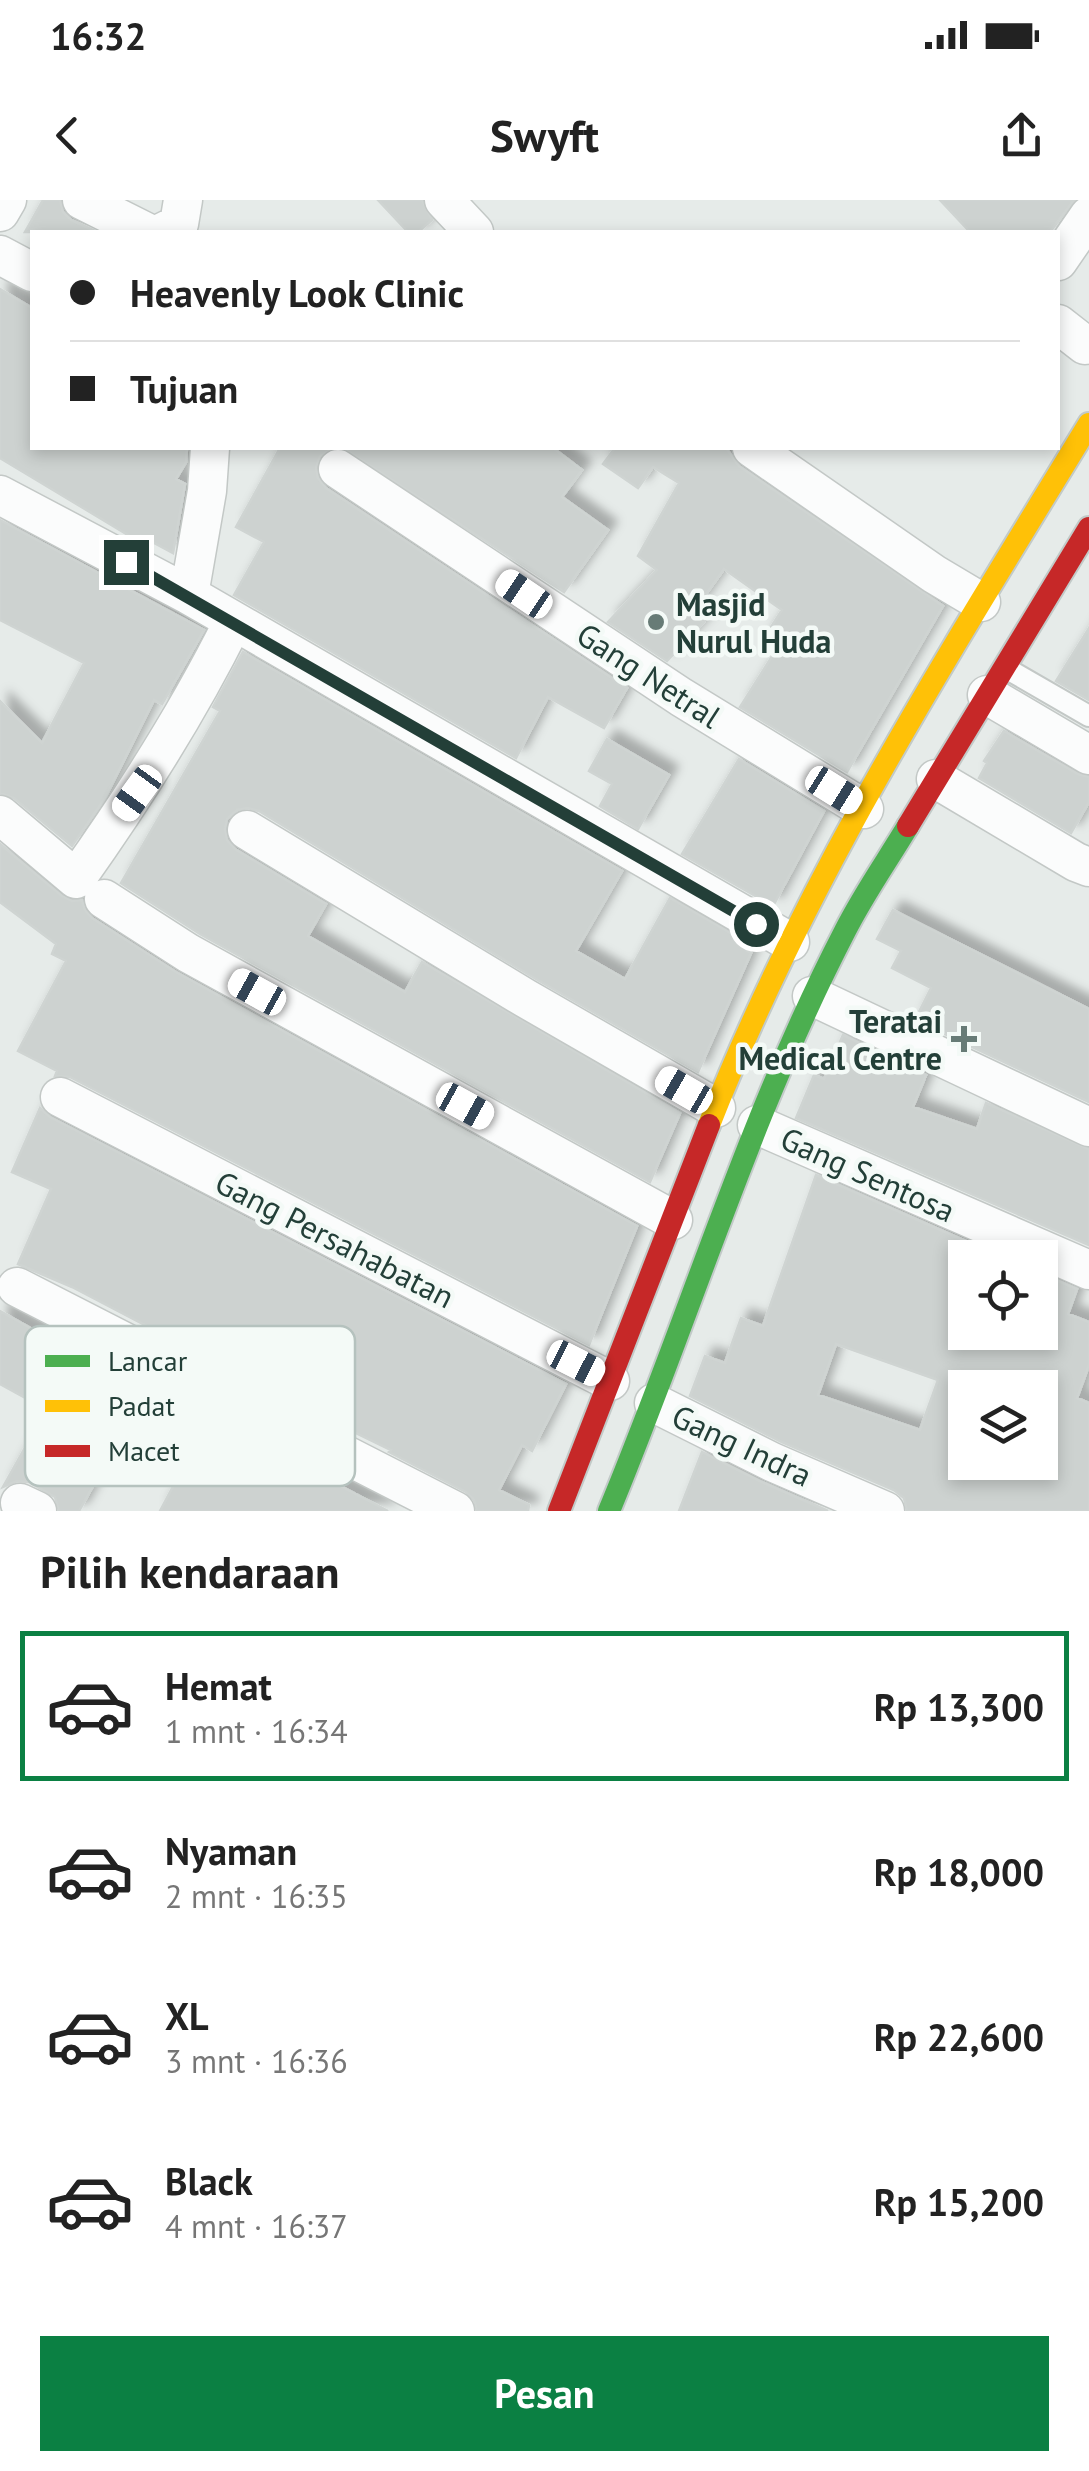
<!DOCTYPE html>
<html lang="id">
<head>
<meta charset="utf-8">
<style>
  body { margin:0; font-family:"PT Sans",sans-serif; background:#f6f6f6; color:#222; height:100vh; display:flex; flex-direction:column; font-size:38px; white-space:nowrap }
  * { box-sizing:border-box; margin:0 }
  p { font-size:32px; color:#767676 }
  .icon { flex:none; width:55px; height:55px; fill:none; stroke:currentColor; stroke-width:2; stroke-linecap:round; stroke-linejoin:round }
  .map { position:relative; height:1311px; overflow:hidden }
  .details { display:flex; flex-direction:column; background:#fff; flex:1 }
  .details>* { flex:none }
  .guide { position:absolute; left:30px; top:30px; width:1030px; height:220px; border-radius:0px; box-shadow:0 5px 15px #0003; display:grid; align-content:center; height:220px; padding:0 40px; background:#fff }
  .buttons { position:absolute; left:948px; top:1040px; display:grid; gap:20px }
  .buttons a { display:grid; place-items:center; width:110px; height:110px; border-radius:0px; background:#fff; box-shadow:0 5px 15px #0003; font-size:50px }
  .end { position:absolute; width:45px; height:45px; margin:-22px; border:12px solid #233f38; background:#fff; box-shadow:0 0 0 5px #fff }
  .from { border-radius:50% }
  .car { position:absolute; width:30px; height:60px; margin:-30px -15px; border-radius:12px; box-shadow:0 0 8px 2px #0007; background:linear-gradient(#fff 24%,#345 0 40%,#fff 0 76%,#345 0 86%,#fff 0) }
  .guide b { display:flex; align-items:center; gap:35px; height:95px; font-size:38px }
  .guide b+b { border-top:2px solid #e0e0e0 }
  .guide i { width:25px; height:25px; background:#222 }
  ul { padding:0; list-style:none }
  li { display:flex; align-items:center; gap:30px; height:150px; margin:0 20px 15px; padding:0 20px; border:5px solid transparent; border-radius:0px }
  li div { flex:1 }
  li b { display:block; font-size:38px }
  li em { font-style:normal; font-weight:700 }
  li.active { border-color:#0b8043 }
  li>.icon { width:90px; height:90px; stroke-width:1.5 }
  h2 { padding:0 40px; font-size:45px; line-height:120px }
  .primary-button { display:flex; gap:20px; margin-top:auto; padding:20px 40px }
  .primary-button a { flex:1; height:115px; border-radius:0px; background:#0b8043; color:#fff; font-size:40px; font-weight:700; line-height:115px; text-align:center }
  .status { display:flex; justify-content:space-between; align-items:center; height:70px; padding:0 50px; background:#fff; direction:ltr }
  .status svg { height:28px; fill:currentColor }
  header { display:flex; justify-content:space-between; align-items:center; height:130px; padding:0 40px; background:#fff; font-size:45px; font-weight:700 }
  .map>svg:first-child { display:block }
  .building { fill:#cdd2d0; stroke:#cfd4d2; stroke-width:2.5; fill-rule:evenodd; filter:url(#shadow) }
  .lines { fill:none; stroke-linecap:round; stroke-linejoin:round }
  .lane-casing { stroke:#c3c8c6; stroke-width:24 }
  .street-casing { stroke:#c3c8c6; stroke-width:41 }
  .fast-casing { stroke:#c2cac8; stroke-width:26 }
  .slow-casing { stroke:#c2cac8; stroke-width:26 }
  .jam-casing { stroke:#c2cac8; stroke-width:26 }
  .lane { stroke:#fbfcfc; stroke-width:20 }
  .street { stroke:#fbfcfc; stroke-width:38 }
  .fast { stroke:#4caf50; stroke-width:22 }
  .slow { stroke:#ffc107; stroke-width:22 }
  .jam { stroke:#c62828; stroke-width:22 }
  .route { stroke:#233f38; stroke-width:12 }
  .poi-dot { fill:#677b76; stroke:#f4faf7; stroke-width:4 }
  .labels { text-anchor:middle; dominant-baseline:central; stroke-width:9; stroke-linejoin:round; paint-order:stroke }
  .poi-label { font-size:32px; font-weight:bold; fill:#233f38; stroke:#f4faf7; text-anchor:start }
  .street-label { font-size:32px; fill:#233f38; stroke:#f4faf7 }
  .key { fill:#f4faf7; stroke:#b5c2be; stroke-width:2.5 }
  .key-label { font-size:28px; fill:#233f38 }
</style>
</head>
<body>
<div class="status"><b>16:32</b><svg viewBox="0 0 49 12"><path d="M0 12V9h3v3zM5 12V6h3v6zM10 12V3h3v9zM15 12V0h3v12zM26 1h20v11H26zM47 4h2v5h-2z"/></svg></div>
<header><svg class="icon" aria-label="back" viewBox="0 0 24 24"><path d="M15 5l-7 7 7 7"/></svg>Swyft<svg class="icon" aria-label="share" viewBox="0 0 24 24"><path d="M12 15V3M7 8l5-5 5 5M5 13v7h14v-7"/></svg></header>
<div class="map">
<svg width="1089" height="1311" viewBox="0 0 1089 1311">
  <defs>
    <filter id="shadow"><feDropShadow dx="9" dy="-9" stdDeviation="5" flood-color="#0004"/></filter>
  </defs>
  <rect width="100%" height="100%" fill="#e6ebe9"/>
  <path class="building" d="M43,0h17l3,12 8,8 26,12h-72z
    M378,0h44l10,20 -14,12h-10z
    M940,0h134l-24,32h-80z
    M0,89l32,19v140h155l-1,14 -10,17 9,5 -12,69 -32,-17 -3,5 -138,-83z
    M280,248h54l-14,8 -4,11 2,11 8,10 301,200 -23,40 -56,-31 -32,61 -282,-163 30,-53 -28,-15z
    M343,248h210l29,22 -20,27 46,33 -44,62z
    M615,248h111l13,18 204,140 -96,166 -107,-65 38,-60 -14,-9 18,-28 -58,-41 -31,43 11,10 -37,39 -59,-39 49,-52 -19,-14 41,-73 -26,-16 -15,21 -35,-24z
    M0,320l204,110 -42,74 -8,-4 -49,98 -33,48 -58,-48 -14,-5v-92l42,42 42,-80 -84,-43z
    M1089,428v72l-33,-19z
    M243,452l379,219 -46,80 49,28 45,-81 81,47 -4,6 4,2 -53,119 -162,-93 -277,-168 -11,-3 -11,2 -10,9 -2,10 2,11 8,9 91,55 -18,32 97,56 17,-30 258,151 -30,69 -450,-248 -79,-51 99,-172 -7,-4z
    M1004,531l74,43 11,3v25l-18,31 -92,-55 8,-15 -3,-2z
    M607,539l62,36 -31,54 -38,-23 12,-22 -23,-13z
    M739,559l85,52 -51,95 -91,-52z
    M0,644l62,52 10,5 10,-1 3,10 7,8 84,54 461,254 -48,119 -519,-268 -15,-1 2,-5 -39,-20 48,-90 -14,-7 4,-10 -56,-42z
    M893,710l196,99v93l-174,-82 16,-32 -39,-20 9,-17 -24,-12z
    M843,835l83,40 -13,32 64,22 9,-26 103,46v96l-293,-127 18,-43 10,4z
    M40,908l10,9 516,267 -34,67 -10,-6 -23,45 30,15 -1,6h-51l-3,-11 -8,-8 -77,-40 2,-2 -93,-45 -226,-118 -54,-23 33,-75 -39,-17z
    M816,975l188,83h-39v74h75v-59l37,16 -9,25 21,8v43l-12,33 12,5v108h-182l-3,-13 -10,-8 -112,-48 -92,-46 15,-40 20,7 16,-45 22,8zM836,1144l102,36 -18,50 -102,-35zM965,1188h75v74h-75z
    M0,1111l93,52 -31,55 -62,-34z
    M175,1193l103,53 -1,2 41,21 -2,4 72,38h-228l17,-32 -21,-11 20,-38 -16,-8z
    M44,1214l68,38 -33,59h-20l-4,-14 -26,-15 -12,-1 -14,6z
    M702,1252l60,30 66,29h-149z"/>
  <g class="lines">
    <g class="lane-casing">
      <path id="lane" d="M1004,467l85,49"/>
    </g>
    <g class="street-casing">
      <path id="street" d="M82,0l64,32
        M444,0l30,32
        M0,12l7,-12
        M163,32l16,-8 4,-24
        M0,55l32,17
        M1058,61l31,-45
        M1058,124l27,21
        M752,248l182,126 47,28
        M338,269l343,228 183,112
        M0,295l189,100 601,347
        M189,395l18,-104 3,-43
        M987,495l102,60
        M936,579l140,83 13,5
        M0,615l76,64c59,-83 112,-166 157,-257
        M247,630l278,168 191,110
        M104,699l84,54 485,267
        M812,796l277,131
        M60,897l550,284
        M757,925l332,145
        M17,1087l438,224
        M654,1203l118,59 113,49
        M20,1303l17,8"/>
    </g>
    <g class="fast-casing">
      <path id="fast" d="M609,1311c80,-192 140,-395 236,-580 18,-36 42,-70 63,-105"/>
    </g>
    <g class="slow-casing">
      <path id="slow" d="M709,925c97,-248 242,-474 380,-701"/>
    </g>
    <g class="jam-casing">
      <path id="jam" d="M908,626l181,-298
        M559,1311l150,-386"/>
    </g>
    <use href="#lane" class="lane"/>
    <use href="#street" class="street"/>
    <use href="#fast" class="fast"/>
    <use href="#slow" class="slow"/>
    <use href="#jam" class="jam"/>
  </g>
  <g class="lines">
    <path class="route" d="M126,362l630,362"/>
  </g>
  <g class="poi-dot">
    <circle cx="656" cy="422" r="10"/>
    <path d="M959 824h10v10h10v10h-10v10h-10v-10h-10v-10h10z"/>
  </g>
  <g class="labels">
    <g class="poi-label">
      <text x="676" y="404">Masjid<tspan x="676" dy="37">Nurul Huda</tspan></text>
      <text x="942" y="821" text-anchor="end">Teratai<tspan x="942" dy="37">Medical Centre</tspan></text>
    </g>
    <g class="street-label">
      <text transform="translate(649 475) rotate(33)">Gang Netral</text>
      <text transform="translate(868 974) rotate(24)">Gang Sentosa</text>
      <text transform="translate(335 1039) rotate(27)">Gang Persahabatan</text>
      <text transform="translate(742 1245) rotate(25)">Gang Indra</text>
    </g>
  </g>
  <rect x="25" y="1126" width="330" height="160" rx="15" class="key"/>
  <rect x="45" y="1155" width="45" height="12" fill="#4caf50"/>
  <rect x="45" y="1200" width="45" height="12" fill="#ffc107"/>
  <rect x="45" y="1245" width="45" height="12" fill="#c62828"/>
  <g class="key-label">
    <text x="108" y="1171">Lancar</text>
    <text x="108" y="1216">Padat</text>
    <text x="108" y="1261">Macet</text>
  </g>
</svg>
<div class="buttons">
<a><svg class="icon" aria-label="locate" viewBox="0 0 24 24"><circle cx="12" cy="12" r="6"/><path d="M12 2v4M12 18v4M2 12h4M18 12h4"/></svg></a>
<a><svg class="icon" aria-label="layers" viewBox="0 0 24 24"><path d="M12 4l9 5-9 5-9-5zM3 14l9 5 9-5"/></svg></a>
</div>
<i class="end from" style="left:756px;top:724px"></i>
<i class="end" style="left:126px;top:362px"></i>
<i class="car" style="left:524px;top:394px;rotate:304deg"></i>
<i class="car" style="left:834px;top:590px;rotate:122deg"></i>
<i class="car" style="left:137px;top:593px;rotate:216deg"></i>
<i class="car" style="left:257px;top:792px;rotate:299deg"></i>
<i class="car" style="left:684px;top:890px;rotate:300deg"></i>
<i class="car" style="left:465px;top:906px;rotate:119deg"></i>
<i class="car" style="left:576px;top:1163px;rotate:117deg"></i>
<div class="guide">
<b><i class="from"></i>Heavenly Look Clinic</b>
<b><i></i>Tujuan</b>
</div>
</div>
<section class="details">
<h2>Pilih kendaraan</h2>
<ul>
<li class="active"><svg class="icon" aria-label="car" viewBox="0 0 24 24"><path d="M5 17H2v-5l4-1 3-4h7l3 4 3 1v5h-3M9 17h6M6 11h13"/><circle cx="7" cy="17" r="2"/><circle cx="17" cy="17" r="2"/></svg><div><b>Hemat</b><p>1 mnt · 16:34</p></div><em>Rp 13,300</em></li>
<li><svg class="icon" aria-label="car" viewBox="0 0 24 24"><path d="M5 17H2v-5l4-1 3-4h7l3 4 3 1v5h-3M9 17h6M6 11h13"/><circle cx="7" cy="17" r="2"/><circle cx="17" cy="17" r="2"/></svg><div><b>Nyaman</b><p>2 mnt · 16:35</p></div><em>Rp 18,000</em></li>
<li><svg class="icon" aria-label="car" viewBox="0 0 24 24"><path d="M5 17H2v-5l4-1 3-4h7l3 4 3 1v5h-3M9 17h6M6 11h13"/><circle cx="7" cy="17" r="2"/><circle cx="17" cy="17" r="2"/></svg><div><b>XL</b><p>3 mnt · 16:36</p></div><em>Rp 22,600</em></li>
<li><svg class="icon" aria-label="car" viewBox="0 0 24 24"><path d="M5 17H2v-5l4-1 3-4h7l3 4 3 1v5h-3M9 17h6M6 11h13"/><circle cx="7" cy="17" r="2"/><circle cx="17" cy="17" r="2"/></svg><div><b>Black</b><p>4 mnt · 16:37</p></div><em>Rp 15,200</em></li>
</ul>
<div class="primary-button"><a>Pesan</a></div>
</section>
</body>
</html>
